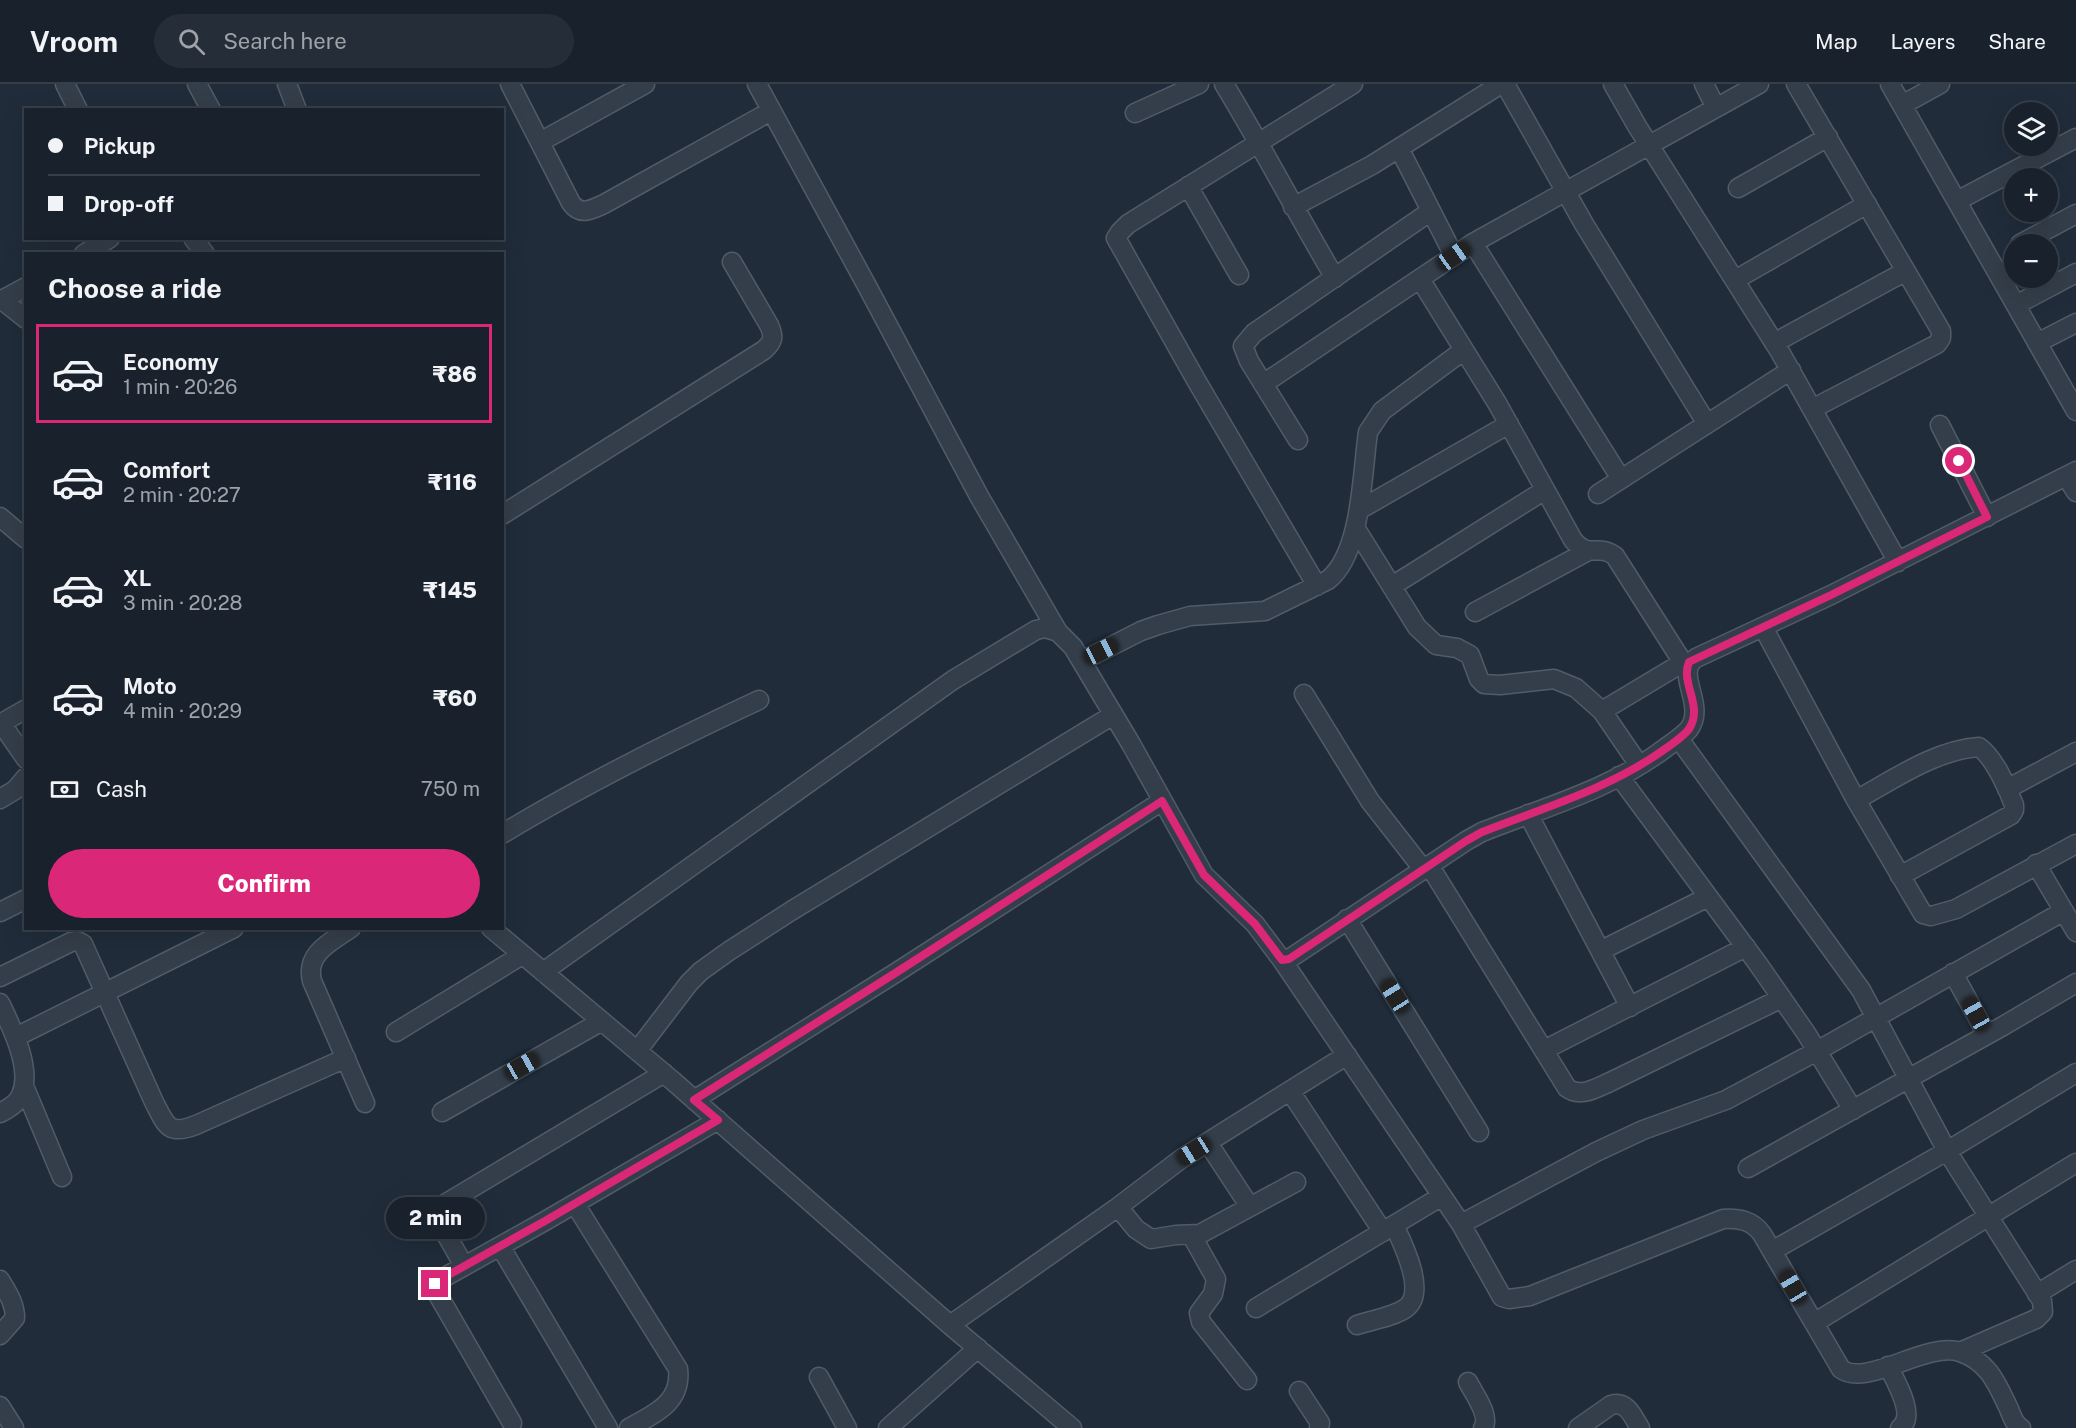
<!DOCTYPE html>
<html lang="en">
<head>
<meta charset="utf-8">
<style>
  body { margin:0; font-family:"Public Sans",sans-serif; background:#252e38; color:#f1f3f6; height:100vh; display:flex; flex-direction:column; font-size:22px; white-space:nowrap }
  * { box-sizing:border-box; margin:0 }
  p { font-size:20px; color:#9fa3a9 }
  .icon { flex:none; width:33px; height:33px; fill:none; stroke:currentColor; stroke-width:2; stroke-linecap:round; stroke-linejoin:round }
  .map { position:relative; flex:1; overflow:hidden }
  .side { position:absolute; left:24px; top:168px; width:480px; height:678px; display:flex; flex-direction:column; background:#18212c; border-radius:0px; box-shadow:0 6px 24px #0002,0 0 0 2px #363e48 }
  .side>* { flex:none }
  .banner { position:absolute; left:24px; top:24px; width:480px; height:132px; border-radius:0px; box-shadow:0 6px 24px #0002,0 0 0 2px #363e48; display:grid; align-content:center; height:132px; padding:0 24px; background:#18212c }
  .controls { position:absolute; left:2004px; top:18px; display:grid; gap:12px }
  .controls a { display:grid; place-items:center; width:54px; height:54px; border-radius:50%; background:#18212c; box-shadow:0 6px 24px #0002,0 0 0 2px #363e48; font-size:30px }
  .end { position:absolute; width:27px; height:27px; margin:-14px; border:8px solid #db2777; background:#fff; box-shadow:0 0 0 3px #fff }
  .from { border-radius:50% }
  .bubble { position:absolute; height:42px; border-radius:21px; background:#18212c; box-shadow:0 6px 24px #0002,0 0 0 2px #363e48; font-size:20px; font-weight:800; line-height:42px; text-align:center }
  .car { position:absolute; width:18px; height:36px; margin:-18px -9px; border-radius:8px; box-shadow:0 0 4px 2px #0007; background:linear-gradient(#222 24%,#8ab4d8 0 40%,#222 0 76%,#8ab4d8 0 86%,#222 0) }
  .banner b { display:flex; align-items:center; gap:21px; height:57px; font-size:22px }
  .banner b+b { border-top:2px solid #363e48 }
  .banner i { width:15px; height:15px; background:#f1f3f6 }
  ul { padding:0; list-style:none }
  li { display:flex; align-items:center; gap:18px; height:99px; margin:0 12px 9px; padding:0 12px; border:3px solid transparent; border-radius:0px }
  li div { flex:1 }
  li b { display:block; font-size:22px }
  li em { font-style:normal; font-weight:800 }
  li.current { border-color:#db2777 }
  li>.icon { width:54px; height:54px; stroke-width:1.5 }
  h2 { padding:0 24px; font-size:27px; line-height:72px }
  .pay { display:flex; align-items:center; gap:15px; height:66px; padding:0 24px; font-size:22px }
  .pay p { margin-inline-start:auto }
  .primary-button { display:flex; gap:12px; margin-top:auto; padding:12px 24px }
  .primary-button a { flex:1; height:69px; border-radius:36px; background:#db2777; color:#fff; font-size:24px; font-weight:800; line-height:69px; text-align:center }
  header { display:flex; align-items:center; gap:36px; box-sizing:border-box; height:84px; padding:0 30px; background:#18212c; border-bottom:2px solid #363e48 }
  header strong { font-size:28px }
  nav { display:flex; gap:33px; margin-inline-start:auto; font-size:21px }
  .search { width:420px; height:54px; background:#252e38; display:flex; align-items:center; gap:15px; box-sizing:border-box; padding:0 21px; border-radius:33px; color:#9fa3a9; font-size:22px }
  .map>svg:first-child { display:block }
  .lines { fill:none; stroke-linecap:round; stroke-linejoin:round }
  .minor-casing { stroke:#515c68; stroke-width:21 }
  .minor { stroke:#343e4a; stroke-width:18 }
  .route { stroke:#db2777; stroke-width:8 }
</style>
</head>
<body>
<header>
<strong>Vroom</strong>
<div class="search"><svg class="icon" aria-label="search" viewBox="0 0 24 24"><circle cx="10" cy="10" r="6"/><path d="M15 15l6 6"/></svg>Search here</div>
<nav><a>Map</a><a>Layers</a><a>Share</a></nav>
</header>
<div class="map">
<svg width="2076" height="1344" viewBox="0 0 2076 1344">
  <rect width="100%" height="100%" fill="#202c3a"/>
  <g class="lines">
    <g class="minor-casing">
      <path id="minor" d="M65,0l13,26
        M197,0l14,26
        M287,0l10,26
        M510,0l61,119c9,13 20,7 33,1l167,-93
        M757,0l110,202 112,210 79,136
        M1224,0c39,64 73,130 111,194
        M1505,0l79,140 123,200
        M1613,0l24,42 143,226 118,210
        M1704,0l12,24
        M1796,0l145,247v7l-4,6 -125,65
        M1890,0l186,327
        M1902,21l38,-21
        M1135,29l64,-29
        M540,58l105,-58
        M1399,64l55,108
        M1188,102l51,89
        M1738,104l90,-51
        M1957,117l119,-63
        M1293,123l79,-42 129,-81
        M193,154l12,16
        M1473,159l148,236
        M2020,160l56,-30
        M84,170l26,-16
        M1420,195l77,124 76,137c17,20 24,3 42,16l72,113
        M1735,196l132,-76
        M2,216l24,19
        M0,217l26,-14
        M2016,221l60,-32
        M1774,259l132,-72
        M2037,259l39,-20
        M1263,300l210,-141 286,-159
        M1940,341l47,92
        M1298,356l-49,-79 -6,-15 11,-13 177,-122
        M2066,392l10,16
        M1598,410l193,-124
        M1359,426l150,-86
        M502,431l262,-165c10,-9 10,-14 5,-25l-37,-63
        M0,433l26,22
        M1356,445l61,98 19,18 21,3 13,7 9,24 5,5 16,1 54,-6 22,9 26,23 37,54
        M1317,502l-121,-206 -80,-142 4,-6 8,-8 225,-140
        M1392,502l153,-96
        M1475,528l113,-61
        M1763,543l93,173 67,114 8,2 25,-7 120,-65
        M1082,577l59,-30 17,-6 32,-9 75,-5 63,-31c34,-27 34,-107 40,-148l14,-21 82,-61
        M1304,610l66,107 53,68
        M1602,627l80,-48
        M1,639l25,36
        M0,640l26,-15
        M1679,655l182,251 86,161 95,150 1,11 -7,7 -76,33
        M1619,692l139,188 48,69 47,77
        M2007,705l69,-37
        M0,715l15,-9 11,-13
        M1856,716c37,-20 79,-50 123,-53 14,9 29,41 35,58v5l-3,5 -111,61
        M1528,730l102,193
        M502,750c83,-50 169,-93 257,-134
        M2036,780l40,68
        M1429,781l138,223c14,10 29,0 43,-6l172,-84
        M0,828l26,-13
        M1347,835l132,213
        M351,844c-20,14 -46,25 -39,53l53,122
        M491,844l182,153 277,244 122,103
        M1602,866l106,-53
        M1282,876l179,264 41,73 7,2 21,-3 193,-77c16,-1 29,1 39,15l79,135c25,19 86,-28 119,-17 29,10 37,32 49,57 3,7 5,15 12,19
        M543,888l410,-292 83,-50 9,-2 13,4 15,15 58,97 73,131 51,49 27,36 7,-1 177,-118 16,-9c61,-24 129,-43 182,-83 8,-6 18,-12 25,-20 18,-25 -16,-56 7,-71l135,-63 245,-124
        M1953,889l34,62
        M0,893l71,-35 6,-1 6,3 71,158c12,23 14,34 42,23l150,-67
        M0,919c11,23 33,66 21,92 -3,8 -13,14 -21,18
        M396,948l126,-77
        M16,953l218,-109
        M1544,966l202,-103
        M637,967l52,-68 12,-12 28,-20 62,-40 322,-196
        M24,1002l38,91
        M1290,1007l93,141
        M694,1016l203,-128 265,-171
        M442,1028l160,-91
        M1208,1059l42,64
        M1748,1084l255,-142 73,-43
        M575,1120l103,165c4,34 -24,45 -49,59
        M1118,1123l18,22 15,10 25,-4 24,-1 96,-52
        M1461,1140l135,-72 47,-22 83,-30 91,-49 247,-140
        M1192,1152l24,43 -3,15 -14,19 2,9 46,58
        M500,1162l108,182
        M1772,1167l175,-100 129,-78
        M464,1182l-27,-48 1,-7 5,-6 221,-132
        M0,1196c7,12 15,23 15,38l-15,17
        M2037,1210l39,-24
        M1256,1224l186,-112
        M1814,1239l262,-160
        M950,1241l168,-118 63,-48 166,-104
        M1357,1241c15,-5 36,-8 49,-17 21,-16 -3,-64 -12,-83
        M1888,1282c7,14 29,50 12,62
        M819,1293l28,51
        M1468,1298c6,12 23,34 15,46
        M1299,1307l21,32 -1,5
        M0,1322l14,22
        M512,1339l-75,-130 -2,-9 8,-6 102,-57 173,-101
        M888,1344l90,-80
        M1578,1344l33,-23c16,-5 22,12 29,23"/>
    </g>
    <use href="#minor" class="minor"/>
  </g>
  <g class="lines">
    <path class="route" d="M435,1200l8,-6 102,-57 173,-101 -24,-20 203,-128 265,-171 42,74 51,49 27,36 7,-1 177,-118 16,-9c61,-24 129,-44 183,-83 8,-6 18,-12 24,-20 15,-23 -9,-45 0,-67l142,-67 156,-78 -28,-56"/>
  </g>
</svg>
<div class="controls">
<a><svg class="icon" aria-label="layers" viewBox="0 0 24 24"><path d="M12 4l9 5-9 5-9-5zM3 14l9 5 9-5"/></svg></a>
<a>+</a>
<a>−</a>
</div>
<i class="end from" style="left:1959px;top:377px"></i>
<i class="end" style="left:435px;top:1200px"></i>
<div class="bubble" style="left:386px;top:1113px;width:99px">2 min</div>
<i class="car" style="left:1454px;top:172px;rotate:55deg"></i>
<i class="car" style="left:1101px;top:567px;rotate:63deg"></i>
<i class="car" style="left:1395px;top:912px;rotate:328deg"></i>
<i class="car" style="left:1976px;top:930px;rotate:331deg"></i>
<i class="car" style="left:522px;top:982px;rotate:61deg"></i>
<i class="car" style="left:1194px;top:1067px;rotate:238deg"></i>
<i class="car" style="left:1793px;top:1203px;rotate:330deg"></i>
<div class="banner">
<b><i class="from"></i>Pickup</b>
<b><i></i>Drop-off</b>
</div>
<section class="side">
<h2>Choose a ride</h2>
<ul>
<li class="current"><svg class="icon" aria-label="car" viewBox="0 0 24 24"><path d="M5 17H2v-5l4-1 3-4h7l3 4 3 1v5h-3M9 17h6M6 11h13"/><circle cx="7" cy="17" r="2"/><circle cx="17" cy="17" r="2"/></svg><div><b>Economy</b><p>1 min · 20:26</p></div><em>₹86</em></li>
<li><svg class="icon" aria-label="car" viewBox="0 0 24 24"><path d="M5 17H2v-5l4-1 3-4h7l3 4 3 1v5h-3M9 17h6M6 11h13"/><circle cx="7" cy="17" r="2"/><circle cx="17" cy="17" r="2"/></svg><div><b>Comfort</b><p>2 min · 20:27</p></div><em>₹116</em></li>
<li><svg class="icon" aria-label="car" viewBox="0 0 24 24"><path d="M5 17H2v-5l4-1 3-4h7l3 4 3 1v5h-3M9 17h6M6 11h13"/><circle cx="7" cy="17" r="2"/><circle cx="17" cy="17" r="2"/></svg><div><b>XL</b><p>3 min · 20:28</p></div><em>₹145</em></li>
<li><svg class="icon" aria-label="car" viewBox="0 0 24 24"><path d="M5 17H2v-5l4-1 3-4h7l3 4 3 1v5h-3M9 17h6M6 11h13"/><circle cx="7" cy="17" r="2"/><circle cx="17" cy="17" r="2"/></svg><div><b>Moto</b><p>4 min · 20:29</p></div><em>₹60</em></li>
</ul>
<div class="pay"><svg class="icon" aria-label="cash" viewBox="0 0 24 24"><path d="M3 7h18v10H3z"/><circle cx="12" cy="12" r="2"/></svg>Cash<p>750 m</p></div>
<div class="primary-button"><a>Confirm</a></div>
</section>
</div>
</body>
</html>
